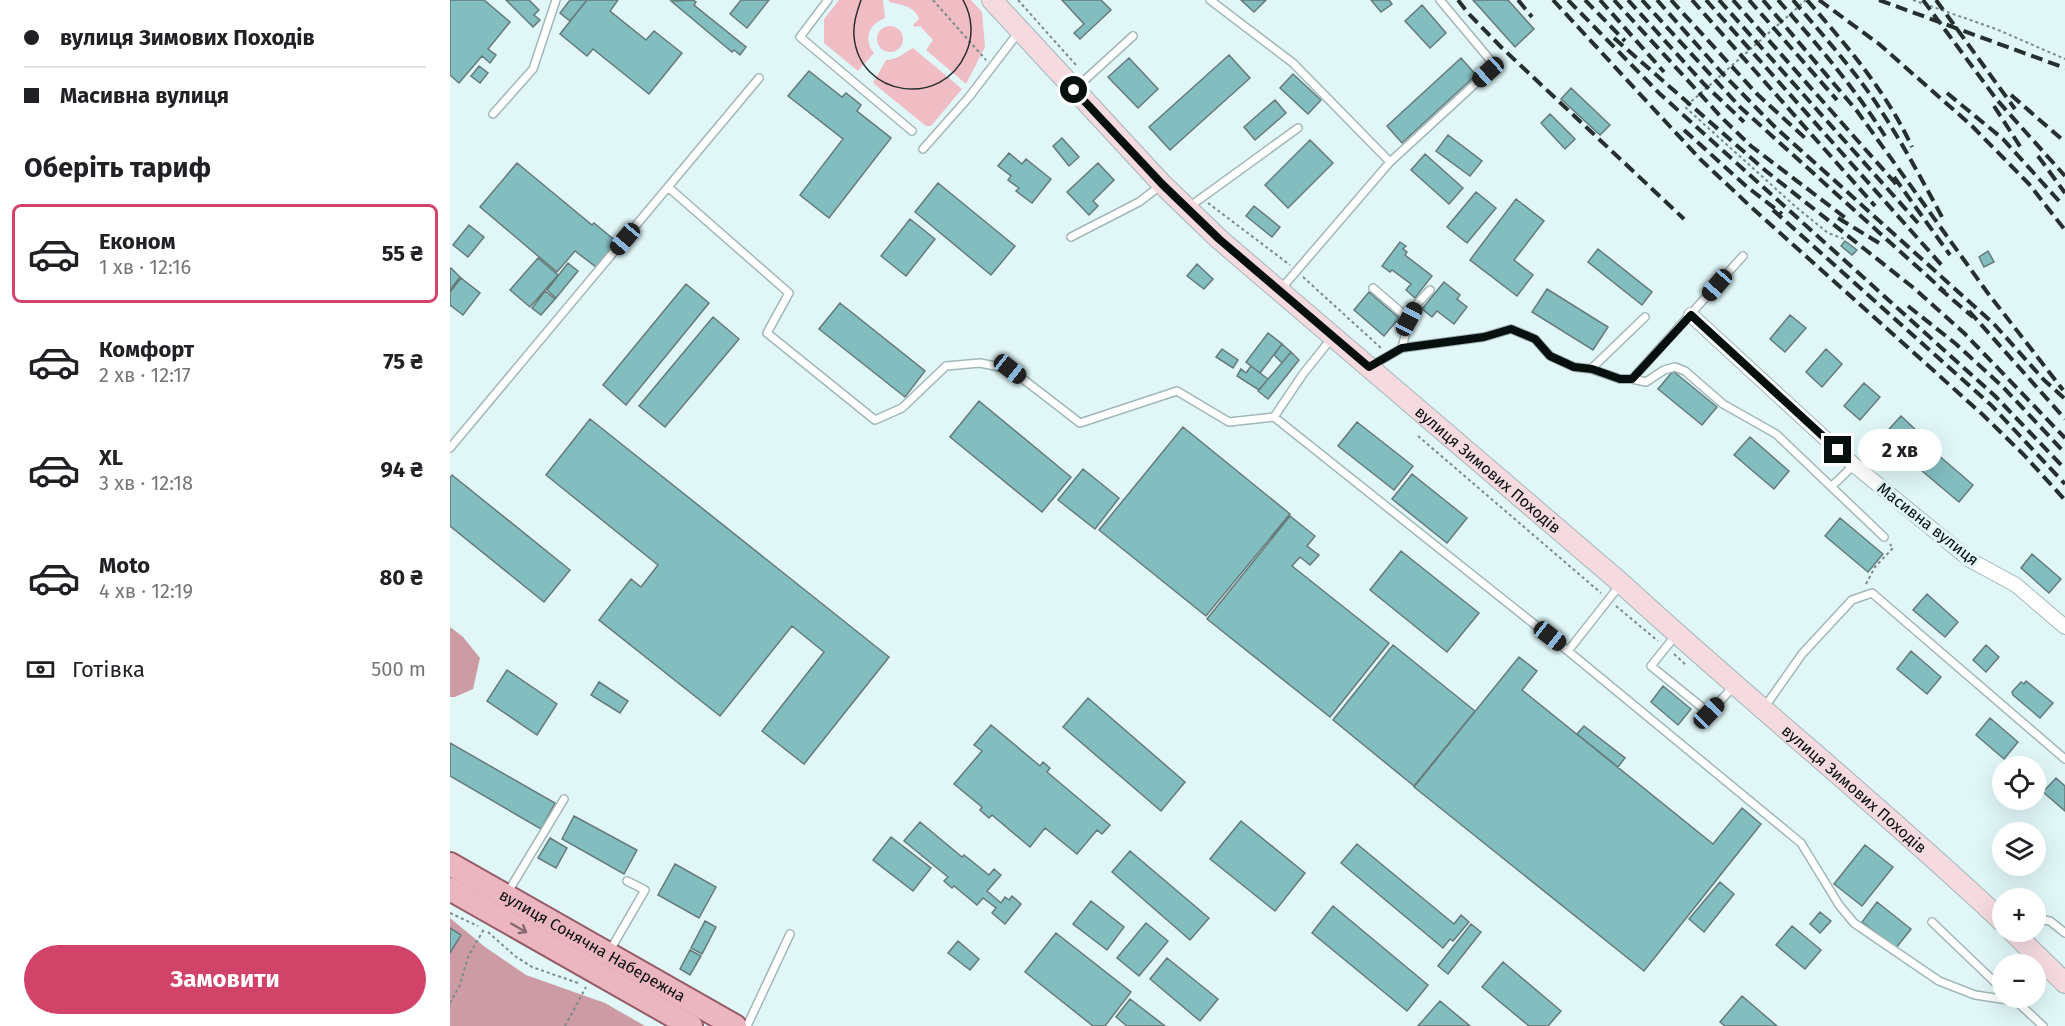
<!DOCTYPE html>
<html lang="uk">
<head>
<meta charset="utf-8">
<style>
  body { margin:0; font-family:"Fira Sans",sans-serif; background:#f2f2f2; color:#202124; height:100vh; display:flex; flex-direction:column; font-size:22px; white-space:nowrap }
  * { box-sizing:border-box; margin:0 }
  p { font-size:20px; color:#757577 }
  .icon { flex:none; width:33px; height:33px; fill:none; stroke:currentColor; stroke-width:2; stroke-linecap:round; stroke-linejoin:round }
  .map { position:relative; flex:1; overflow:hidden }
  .sheet { display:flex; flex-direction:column; background:#fff; width:450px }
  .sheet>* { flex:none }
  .banner { display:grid; align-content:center; height:132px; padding:0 24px; background:#fff }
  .buttons { position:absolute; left:1542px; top:756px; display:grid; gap:12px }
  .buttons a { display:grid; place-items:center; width:54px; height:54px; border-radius:50%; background:#fff; box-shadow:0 6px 24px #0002; font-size:30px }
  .end { position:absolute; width:27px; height:27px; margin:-14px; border:8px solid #080f0f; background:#fff; box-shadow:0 0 0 3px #fff }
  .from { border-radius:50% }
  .bubble { position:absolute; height:42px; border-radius:21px; background:#fff; box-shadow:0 6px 24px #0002; font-size:20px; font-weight:700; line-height:42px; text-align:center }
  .car { position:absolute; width:18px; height:36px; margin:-18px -9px; border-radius:8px; box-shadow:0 0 4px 2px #0007; background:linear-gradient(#222 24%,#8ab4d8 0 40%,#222 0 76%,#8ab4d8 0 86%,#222 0) }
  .banner b { display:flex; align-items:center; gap:21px; height:57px; font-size:22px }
  .banner b+b { border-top:2px solid #e0e0e0 }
  .banner i { width:15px; height:15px; background:#202124 }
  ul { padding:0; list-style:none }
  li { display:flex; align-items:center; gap:18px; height:99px; margin:0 12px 9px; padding:0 12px; border:3px solid transparent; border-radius:9px }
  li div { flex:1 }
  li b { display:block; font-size:22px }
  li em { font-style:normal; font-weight:700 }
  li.active { border-color:#d2436a }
  li>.icon { width:54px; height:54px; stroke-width:1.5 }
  h2 { padding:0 24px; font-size:27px; line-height:72px }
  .pay { display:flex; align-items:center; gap:15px; height:66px; padding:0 24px; font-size:22px }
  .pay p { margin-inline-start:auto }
  .button { display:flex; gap:12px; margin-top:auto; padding:12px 24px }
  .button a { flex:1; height:69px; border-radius:36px; background:#d2436a; color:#fff; font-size:24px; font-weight:700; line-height:69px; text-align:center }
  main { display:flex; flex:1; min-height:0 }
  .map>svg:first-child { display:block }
  .green { fill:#f0bdc5 }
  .forest { fill:#cd9ba3 }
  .building { fill:#82bdc0; stroke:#667a7a; stroke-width:1.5 }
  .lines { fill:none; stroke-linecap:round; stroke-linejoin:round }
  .service-casing { stroke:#a2b7b8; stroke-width:10 }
  .minor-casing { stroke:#a2b7b8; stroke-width:16 }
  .secondary-casing { stroke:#a2b7b8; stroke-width:22 }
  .primary-casing { stroke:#945c67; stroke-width:26 }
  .path { stroke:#7b8a8b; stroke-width:2; stroke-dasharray:3 3; stroke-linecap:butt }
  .service { stroke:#fff; stroke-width:7 }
  .minor { stroke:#fff; stroke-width:14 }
  .secondary { stroke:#f5dae0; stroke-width:20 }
  .primary { stroke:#ecb6c0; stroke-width:22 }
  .tram { stroke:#262f2f; stroke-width:1.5 }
  .rail { stroke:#262f2f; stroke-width:4; stroke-dasharray:12 6; stroke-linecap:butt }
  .oneway { stroke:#856b70 }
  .route { stroke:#080f0f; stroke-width:8 }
  .labels { text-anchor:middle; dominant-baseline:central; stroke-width:6; stroke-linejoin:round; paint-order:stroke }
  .street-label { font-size:16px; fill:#080f0f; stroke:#e0f6f7 }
</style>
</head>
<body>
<main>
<section class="sheet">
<div class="banner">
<b><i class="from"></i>вулиця Зимових Походів</b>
<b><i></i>Масивна вулиця</b>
</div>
<h2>Оберіть тариф</h2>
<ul>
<li class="active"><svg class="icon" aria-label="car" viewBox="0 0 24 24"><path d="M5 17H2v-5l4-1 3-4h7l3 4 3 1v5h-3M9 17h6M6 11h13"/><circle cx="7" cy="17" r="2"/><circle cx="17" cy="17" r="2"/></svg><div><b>Економ</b><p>1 хв · 12:16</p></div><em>55 ₴</em></li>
<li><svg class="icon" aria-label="car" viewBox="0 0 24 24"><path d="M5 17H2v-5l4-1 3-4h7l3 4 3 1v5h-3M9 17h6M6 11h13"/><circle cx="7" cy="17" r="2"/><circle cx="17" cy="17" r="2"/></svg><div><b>Комфорт</b><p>2 хв · 12:17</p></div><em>75 ₴</em></li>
<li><svg class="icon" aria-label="car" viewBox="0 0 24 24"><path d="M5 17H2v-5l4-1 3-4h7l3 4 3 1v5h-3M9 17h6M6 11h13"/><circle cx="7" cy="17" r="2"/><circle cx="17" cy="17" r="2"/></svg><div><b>XL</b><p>3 хв · 12:18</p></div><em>94 ₴</em></li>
<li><svg class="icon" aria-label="car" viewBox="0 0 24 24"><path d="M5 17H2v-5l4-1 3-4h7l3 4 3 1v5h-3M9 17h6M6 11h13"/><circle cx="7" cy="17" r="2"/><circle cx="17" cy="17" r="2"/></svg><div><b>Moto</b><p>4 хв · 12:19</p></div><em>80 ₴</em></li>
</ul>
<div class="pay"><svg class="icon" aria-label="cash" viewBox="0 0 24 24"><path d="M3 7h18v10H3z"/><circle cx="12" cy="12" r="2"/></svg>Готівка<p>500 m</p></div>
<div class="button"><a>Замовити</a></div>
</section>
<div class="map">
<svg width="1615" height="1026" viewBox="0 0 1615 1026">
  <rect width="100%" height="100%" fill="#e0f6f7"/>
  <path class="green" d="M389,0h44l2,18c-16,6 -22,21 -11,35l-16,18 -34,-28v-24z
    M439,0h82l11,12 3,35 -19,37 -40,-34 7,-10 -13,-14 -5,1 -2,-2 6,-6c-4,-13 -17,-14 -30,-17z
    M427 39a13 13 0 1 1 26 0a13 13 0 1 1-26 0Z
    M463,48l49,41 -31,37h-5l-53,-43 13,-23c12,0 17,-7 27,-12z"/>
  <path class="forest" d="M0,627l13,10 17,21 -7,31 -18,8h-5z
    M0,918l35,29 41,28 79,28 40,23h-195z"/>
  <path class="building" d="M0,0h34l26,22 -22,27 8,6 -6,8 -8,-7 -23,27 -9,-8z
    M56,0h23l10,10 -5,5 6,5 -7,7z
    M120,0h17l-17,21 -10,-8z
    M137,0h31l-8,11 36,29 8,-9 28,22 -33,41 -56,-45 -6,7 -27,-22z
    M243,0l3,2 -2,3 52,42 -6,8 -6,-5 -2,2 -61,-51z
    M291,0h28l-22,28 -17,-14z
    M612,0h39l10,10 -31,29 -6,-6 10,-9z
    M791,0h25l-12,12z
    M921,0h18l3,4 -11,8z
    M1023,0h35l26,29 -19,18z
    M972,5l24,28 -16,15 -25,-27z
    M779,55l21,23 -80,72 -21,-23z
    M679,58l29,31 -20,19 -30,-31z
    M1011,58l15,17 -74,68 -15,-17z
    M29,66l9,7 -8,10 -9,-7z
    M359,71l33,26 4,-4 15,12 -4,6 34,27 -62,80 -29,-23 43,-56 -55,-43z
    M843,74l28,26 -13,14 -28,-26z
    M1121,88l39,37 -10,10 -39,-36z
    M825,100l11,13 -31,27 -11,-13z
    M1100,114l25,25 -10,10 -24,-26z
    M998,135l34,26 -12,15 -34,-25z
    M612,138l17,19 -10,9 -16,-20z
    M860,140l23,23 -45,45 -23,-23z
    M559,153l13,11 4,-5 25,20 -19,24 -16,-12 3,-3 -11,-8 3,-4 -13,-10z
    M975,154l38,34 -14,16 -38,-34z
    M67,163l75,62 2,-2 23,19 -21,25 -21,-16 -18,21 -77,-65z
    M648,163l16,17 -21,21 5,5 -9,9 -22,-23z
    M488,183l77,63 -24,29 -76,-63z
    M1026,192l20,16 -29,35 -20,-16z
    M1066,199l28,22 -30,39 19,15 -16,21 -47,-36z
    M804,206l26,21 -8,10 -26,-21z
    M460,219l25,20 -29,37 -25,-20z
    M19,225l15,12 -16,20 -15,-12z
    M1395,241l12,9 -5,5 -11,-9z
    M950,242l6,4 -3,3 4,3 -2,3 27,21 -17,22 -9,-8 5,-6 -19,-14 -2,2 -8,-6z
    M1148,249l54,43 -10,13 -54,-43z
    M1538,251l6,11 -10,5 -5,-10z
    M88,258l20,17 -28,32 -20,-17z
    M118,263l10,8 -22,27 -9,-8z
    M747,264l16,15 -9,10 -17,-13z
    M1,268l9,9 -10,13v-21z
    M11,278l19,15 -17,22 -13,-10v-13z
    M994,282l16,13 -3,4 10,8 -13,17 -17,-13 -5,6 -10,-8z
    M236,284l23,19 -83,102 -23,-20z
    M1097,289l61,38 -15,23 -61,-38z
    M95,291l10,8 -14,16 -9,-7z
    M919,292l30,26 -15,18 -30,-26z
    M390,303l85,68 -20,26 -86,-68z
    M1340,315l16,13 -21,24 -15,-13z
    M263,317l26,22 -74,88 -26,-21z
    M818,333l14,11 -22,29 -14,-11z
    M832,344l9,8 -9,11 -8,-8z
    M772,349l16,11 -5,8 -17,-11z
    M1376,349l16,15 -20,23 -16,-15z
    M841,352l8,8 -31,39 -10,-8z
    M801,366l17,13 -9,11 -22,-14 4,-7 5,4z
    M1223,371l44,36 -15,18 -44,-36z
    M1414,383l16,14 -20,23 -16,-14z
    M529,401l92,76 -29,35 -92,-75z
    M1451,416l15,14 -19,22 -16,-14z
    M140,419l299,238 -85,107 -42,-33 62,-79 -32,-26 -72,90 -121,-96 32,-41 10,8 17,-22 -112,-90z
    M907,422l56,44 -19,24 -56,-44z
    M733,427l107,87 -84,102 -107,-86z
    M1300,437l39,34 -15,18 -40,-34z
    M1487,454l36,31 -14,17 -37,-31z
    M633,469l36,29 -24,31 -37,-29z
    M962,474l55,44 -20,25 -55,-44z
    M2,475l118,95 -26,32 -94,-76v-48z
    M840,516l25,20 -8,10 12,9 -9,10 -10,-8 -8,9 97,77 -59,74 -123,-98z
    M1390,518l43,36 -15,18 -43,-36z
    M951,551l78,62 -32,39 -77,-62z
    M1582,554l29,25 -12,14 -28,-25z
    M1477,594l31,28 -13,15 -32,-27z
    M943,645l82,66 -61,75 -81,-66z
    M1536,645l13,12 -13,15 -13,-12z
    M1461,651l30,26 -14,17 -30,-25z
    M1069,657l18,14 -15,19 191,154 29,-36 19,16 -117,147 -230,-184z
    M57,670l50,34 -20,31 -50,-34z
    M1576,681l27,22 -13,15 -27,-23 -1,-3 9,-10 3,2z
    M149,682l29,19 -8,12 -29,-18z
    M1213,686l28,23 -13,16 -27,-23z
    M638,698l97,84 -24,29 -98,-84z
    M1540,718l28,24 -14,17 -28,-24z
    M541,725l49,41 3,-4 7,6 -3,4 63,53 -8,9 -5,-4 -20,24 -32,-26 -15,19 -38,-32 -3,3 -9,-8 2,-3 -28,-23 28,-33 -8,-6z
    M1134,726l41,32 -7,9 -41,-33z
    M0,743l105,60 -14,26 -91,-53z
    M1606,778l9,8v25l-22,-19z
    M124,816l63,34 -13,24 -62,-35z
    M791,821l64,52 -30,38 -65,-52z
    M470,822l42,35 2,-2 25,20 5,-6 7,6 -14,16 14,12 4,-6 4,3 3,-4 9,8 -16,20 -13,-11 4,-5 -13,-10 -6,7 -23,-19 -2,2 -8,-7 4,-4 -44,-36z
    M441,837l40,31 -18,23 -40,-31z
    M100,838l17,10 -11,20 -18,-10z
    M907,844l97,80 7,-9 8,7 -16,19 -3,-2 -7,9 -102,-85z
    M1415,845l28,22 -31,39 -28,-22z
    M680,851l79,67 -19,22 -78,-68z
    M225,864l41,23 -17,31 -41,-23z
    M1270,882l14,12 -30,38 -15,-13z
    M641,901l33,26 -17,23 -34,-26z
    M1427,902l34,27 -15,19 -34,-26z
    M883,906l95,79 -21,26 -95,-78z
    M1370,912l11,9 -11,12 -10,-9z
    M255,921l11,6 -14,27 -11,-6z
    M696,923l22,18 -29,35 -22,-18z
    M1021,924l10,8 -33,42 -10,-8z
    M1342,926l29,24 -16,19 -29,-24z
    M0,928l11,7 -11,18z
    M606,933l75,59 -26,34h-12l-68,-54z
    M508,941l21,18 -9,11 -22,-17z
    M240,950l11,6 -11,19 -10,-6z
    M717,958l51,41 -18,22 -50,-42z
    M1053,962l58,49 -13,15h-19l-47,-39z
    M1292,996l35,30h-52l-5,-4z
    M680,999l35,27h-38l-11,-9z
    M990,1001l30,25h-52z"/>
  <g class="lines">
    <g class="service-casing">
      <path id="service" d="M378,0l-28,37 112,94
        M760,0l83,63 97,99
        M626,88l57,-52
        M43,114l40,-45 23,-69
        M473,149l46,-52 49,-64
        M218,187l121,106 -22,40 108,87 27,-12 44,-42 34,-3 30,6 70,54 97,-32 52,31 45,-5 29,-43 28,-35
        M739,207l109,-79
        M621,237l68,-35 21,-16
        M923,288l36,31 -7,29
        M831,289l109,-127 98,-90 3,-11 -51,-61
        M959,319l7,-14 14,-15
        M921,366l31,-18 82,-11 27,-8 24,10 15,17 24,11 17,2 29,10h12l111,-123
        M1141,369l54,-52
        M1182,379l14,3 18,-12 11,-3 10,4 38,33 53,30 108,103
        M824,417l294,234 233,192 38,62 15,18 85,58 36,14 40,6
        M0,448l309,-370
        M1382,486l22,-21
        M1225,636l-24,30 58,47 25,-27
        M1118,651l52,-66
        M1314,708l38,-54 50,-54 20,-7 193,166
        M58,892l56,-93
        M1586,919l14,2 15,12
        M1482,922l70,67
        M159,952l36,-62 -18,-9
        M1564,999l29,27
        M297,1026l43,-92"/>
    </g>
    <g class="minor-casing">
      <path id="minor" d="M1241,315l163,150 116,95 46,25 49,42"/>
    </g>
    <g class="secondary-casing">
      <g id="secondary">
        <path id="s1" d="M542,0l170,184 57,55 402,344c125,115 258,222 381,338"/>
        <path d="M1563,932l52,51"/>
      </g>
    </g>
    <g class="primary-casing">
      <g id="primary">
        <path id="s2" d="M0,864l285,162"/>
        <path d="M0,889l241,137"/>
      </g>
    </g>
    <path class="path" d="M483,0l53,60
      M568,0l58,65
      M1356,0l-121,107 111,100 32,26 16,6
      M1463,0l83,29 69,30
      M758,203l82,62
      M853,277l78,71
      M968,436l183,157
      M1416,584l9,-17 18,-19 -3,-4
      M1166,606l42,35
      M1224,654l13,12
      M0,913l28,13
      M38,932l27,24 17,11 46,16
      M0,1003l10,-18 8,-28 16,-28
      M115,1026l21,-39"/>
    <use href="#service" class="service"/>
    <use href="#minor" class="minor"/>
    <use href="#secondary" class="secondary"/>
    <use href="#primary" class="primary"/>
    <path class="tram" d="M411,0c-4,12 -8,23 -7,36 5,61 88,73 112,17 8,-18 6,-37 -3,-53"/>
    <path class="rail" d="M1008,0l10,13 33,34 183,172
      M1068,0l14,17
      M1103,0l147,159 50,47 232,208 42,41 41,45
      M1118,0l92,94 335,302 70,73
      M1135,0l40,41
      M1150,0l64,72
      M1164,0l109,119 28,27 96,73
      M1178,0l76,84 40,38
      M1192,0l98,107 205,185
      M1207,0l65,73 53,54 219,197 50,56 21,19
      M1221,0l86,94 48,44
      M1242,0l183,206
      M1256,0l239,269
      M1269,0l199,223
      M1283,0l163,184
      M1299,0l88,100
      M1313,0l94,111 130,181 76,98
      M1328,0c39,44 76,87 107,136
      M1343,0c27,32 55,63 79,97 26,38 48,79 70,120
      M1357,0c40,46 79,91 105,147
      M1369,0l60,44 93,82 57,58 36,46
      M1429,0l186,68
      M1473,0l74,100 68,76
      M1486,0l79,109
      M1164,38l152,133 149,118 49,44 101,105
      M1497,93l56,46 56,62
      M1561,95l54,47
      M1544,106l29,45
      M1234,130l62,56 36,28
      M1588,156l27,37
      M1444,177l56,78
      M1323,210l218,195 74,79
      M1388,218l46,28
      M1489,288l34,29
      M1458,306l48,38 47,43 62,66
      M1519,311l96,108"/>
  </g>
  <defs><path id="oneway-shaft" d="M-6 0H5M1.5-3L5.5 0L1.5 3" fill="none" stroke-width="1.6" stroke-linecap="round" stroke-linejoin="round" transform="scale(1.5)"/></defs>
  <use class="oneway" href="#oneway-shaft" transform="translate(69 928) rotate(30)"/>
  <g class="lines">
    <path class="route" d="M624,90l88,94 57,55 150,128 33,-19 82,-11 27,-8 24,10 15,17 24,11 18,2 28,10h12l59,-64 147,135"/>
  </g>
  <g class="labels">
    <g class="street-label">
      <text stroke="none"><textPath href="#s1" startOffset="684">вулиця Зимових Походів</textPath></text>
      <text transform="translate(1478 524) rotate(38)">Масивна вулиця</text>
      <text stroke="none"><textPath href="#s1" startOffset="1170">вулиця Зимових Походів</textPath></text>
      <text stroke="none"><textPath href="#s2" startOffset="164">вулиця Сонячна Набережна</textPath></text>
    </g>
  </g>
</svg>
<div class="buttons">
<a><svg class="icon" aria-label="locate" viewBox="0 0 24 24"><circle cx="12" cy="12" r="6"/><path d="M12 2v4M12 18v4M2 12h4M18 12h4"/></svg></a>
<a><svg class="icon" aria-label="layers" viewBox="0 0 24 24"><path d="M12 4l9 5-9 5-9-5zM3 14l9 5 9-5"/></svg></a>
<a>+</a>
<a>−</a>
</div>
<i class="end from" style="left:624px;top:90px"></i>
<i class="end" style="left:1388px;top:450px"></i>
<div class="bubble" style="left:1408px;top:429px;width:84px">2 хв</div>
<i class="car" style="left:1038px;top:72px;rotate:228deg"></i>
<i class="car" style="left:175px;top:239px;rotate:220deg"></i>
<i class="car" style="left:1267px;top:285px;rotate:221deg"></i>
<i class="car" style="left:959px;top:319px;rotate:28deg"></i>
<i class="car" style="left:560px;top:369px;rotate:128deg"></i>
<i class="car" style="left:1100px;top:636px;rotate:128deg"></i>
<i class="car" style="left:1259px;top:713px;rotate:44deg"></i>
</div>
</main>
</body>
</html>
